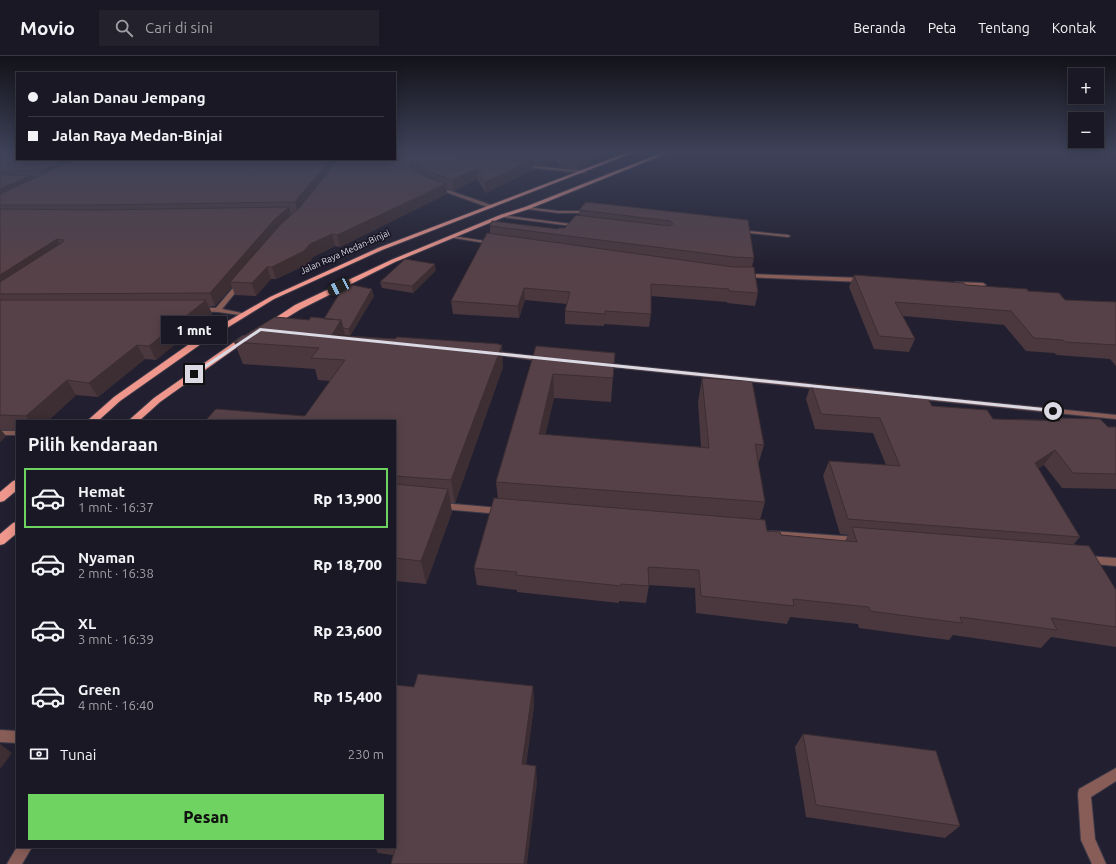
<!DOCTYPE html>
<html lang="id">
<head>
<meta charset="utf-8">
<style>
  body { margin:0; font-family:Ubuntu,sans-serif; background:#23212c; color:#f1f3f6; height:100vh; display:flex; flex-direction:column; font-size:15px; white-space:nowrap }
  * { box-sizing:border-box; margin:0 }
  p { font-size:13px; color:#9fa0a6 }
  .icon { flex:none; width:22px; height:22px; fill:none; stroke:currentColor; stroke-width:2; stroke-linecap:round; stroke-linejoin:round }
  .map { position:relative; flex:1; overflow:hidden }
  .drawer { position:absolute; left:16px; top:364px; width:380px; height:428px; display:flex; flex-direction:column; background:#1a1824; border-radius:0px; box-shadow:0 2px 10px #0003,0 0 0 1px #383741 }
  .drawer>* { flex:none }
  .guide { position:absolute; left:16px; top:16px; width:380px; height:88px; border-radius:0px; box-shadow:0 2px 10px #0003,0 0 0 1px #383741; display:grid; align-content:center; height:88px; padding:0 12px; background:#1a1824 }
  .tools { position:absolute; left:1068px; top:12px; display:grid; gap:8px }
  .tools a { display:grid; place-items:center; width:36px; height:36px; border-radius:0px; background:#1a1824; box-shadow:0 2px 10px #0003,0 0 0 1px #383741; font-size:20px }
  .end { position:absolute; width:18px; height:18px; margin:-9px; border:5px solid #dad9e4; background:#111; box-shadow:0 0 0 2px #111 }
  .from { border-radius:50% }
  .bubble { position:absolute; height:28px; border-radius:0px; background:#1a1824; box-shadow:0 2px 10px #0003,0 0 0 1px #383741; font-size:13px; font-weight:800; line-height:28px; text-align:center }
  .car { position:absolute; width:12px; height:24px; margin:-12px -6px; border-radius:5px; box-shadow:0 0 3px 1px #0007; background:linear-gradient(#222 24%,#8ab4d8 0 40%,#222 0 76%,#8ab4d8 0 86%,#222 0) }
  .guide b { display:flex; align-items:center; gap:14px; height:38px; font-size:15px }
  .guide b+b { border-top:1px solid #383741 }
  .guide i { width:10px; height:10px; background:#f1f3f6 }
  ul { padding:0; list-style:none }
  li { display:flex; align-items:center; gap:12px; height:60px; margin:0 8px 6px; padding:0 4px; border:2px solid transparent; border-radius:0px }
  li div { flex:1 }
  li b { display:block; font-size:15px }
  li em { font-style:normal; font-weight:800 }
  li.active { border-color:#6ed360 }
  li>.icon { width:36px; height:36px; stroke-width:1.5 }
  h2 { padding:0 12px; font-size:18px; line-height:48px }
  .pay { display:flex; align-items:center; gap:10px; height:44px; padding:0 12px; font-size:15px }
  .pay p { margin-inline-start:auto }
  .button { display:flex; gap:8px; margin-top:auto; padding:8px 12px }
  .button a { flex:1; height:46px; border-radius:0px; background:#6ed360; color:#111; font-size:16px; font-weight:800; line-height:46px; text-align:center }
  header { display:flex; align-items:center; gap:24px; box-sizing:border-box; height:56px; padding:0 20px; background:#1a1824; border-bottom:1px solid #383741 }
  header strong { font-size:19px }
  nav { display:flex; gap:22px; margin-inline-start:auto; font-size:14px }
  .search { width:280px; height:36px; background:#23212c; display:flex; align-items:center; gap:10px; box-sizing:border-box; padding:0 14px; border-radius:0px; color:#9fa0a6; font-size:15px }
  .map>svg:first-child { display:block }
  .lines { fill:none; stroke-linecap:round; stroke-linejoin:round }
  .lane-casing { stroke:#3c3a49; stroke-width:2 }
  .street-casing { stroke:#3c3a49; stroke-width:2 }
  .primary-casing { stroke:#3c3a49; stroke-width:2 }
  .lane { fill:#885d57; fill-rule:evenodd }
  .street { fill:#885d57; fill-rule:evenodd }
  .primary { fill:#ef978c; fill-rule:evenodd }
  .wall { fill:#4a383e }
  .shaded-wall { fill:#3c2e32 }
  .building { fill:#564148; stroke:#3c2e32 }
  .route { fill:#dad9e4 }
  .labels { text-anchor:middle; dominant-baseline:central; stroke-width:3.5; stroke-linejoin:round; paint-order:stroke }
  .far-street-label { font-size:9px; fill:#dad9e4; stroke:#191626 }
</style>
</head>
<body>
<header>
<strong>Movio</strong>
<div class="search"><svg class="icon" aria-label="search" viewBox="0 0 24 24"><circle cx="10" cy="10" r="6"/><path d="M15 15l6 6"/></svg>Cari di sini</div>
<nav><a>Beranda</a><a>Peta</a><a>Tentang</a><a>Kontak</a></nav>
</header>
<div class="map">
<svg width="1116" height="808" viewBox="0 0 1116 808">
  <rect width="100%" height="100%" fill="#222030"/>
  <g class="lines">
    <g class="lane-casing">
      <path id="lane" d="M525,151l33,4h32l2,1 -2,1h-32l-31,-4h-2z
        M500,159l79,10 2,1 -2,1 -77,-10h-2z
        M738,174l50,5 2,1 -2,1 -48,-5h-2z
        M0,674l17,1v12l-17,-1z
        M17,791h15l-10,17h-15z"/>
    </g>
    <g class="street-casing">
      <path id="street" d="M523,109l61,6 2,1 -2,1 -62,-6z
        M436,130l58,20v1l-4,1 -55,-20z
        M452,180l40,6 2,1 -2,1 -38,-6 -2,-1z
        M746,218l116,4 3,2 -3,2 -118,-5 -1,-1z
        M239,225l5,1 -22,27 25,5v2l-29,-4 -19,-1v-2l2,-1h15z
        M956,226l27,1 3,2 -3,2 -29,-2v-2z
        M492,295l50,6 3,2 -3,2 -52,-7 -1,-1z
        M603,307l218,22 3,2 -3,2 -220,-23v-2z
        M852,332l54,6 4,2 -4,2 -56,-7 -1,-1 1,-1z
        M915,339l201,20v4l-198,-20 -4,-2z
        M0,375h17v4h-17z
        M442,447l58,5 3,1 1,2 -1,2 -3,1 -58,-5 -3,-1 -1,-2 1,-2z
        M771,475l86,6 3,2 2,2 -2,2 -3,2 -86,-8 -3,-1 -2,-2 2,-2z
        M1087,500l29,2v8l-32,-3 -2,-3 2,-3z
        M1116,712v13l-25,16 4,42 11,25h-14l-11,-24 -3,-46 1,-5z"/>
    </g>
    <g class="primary-casing">
      <path id="primary" d="M629,96h6l-253,98 -108,49 -73,45 -81,57 -22,20h-11l27,-24 81,-57 75,-43 108,-49z
        M664,96h6l-141,57 -25,8 -109,45 -94,47 -28,17h-6l-1,-2 29,-19 96,-45 109,-45 25,-8z
        M243,280h3l4,2 -90,64 -21,19h-11l26,-23z
        M17,424v10l-13,11 -4,1v-10l13,-11z
        M17,466v11l-13,11 -4,1v-11l13,-11z"/>
    </g>
    <use href="#lane" class="lane"/>
    <use href="#street" class="street"/>
    <use href="#primary" class="primary"/>
  </g>
  <path class="wall" d="M0,96l395,7v-7h211l-28,18 -16,-2 -6,-9 -14,7 -9,-1v5l-47,23 -9,-14 -23,12 -8,-3 1,6 -107,53 -5,-1 -22,11 -5,7 -32,15h-5l-15,17 -21,-1 -3,-8 -17,19 -6,1 3,7 -56,46 -11,-1 -47,38 -22,-2 -28,26h-31v9h-16l5,6 -6,6z
    M579,154l169,10 6,38 -2,9 6,26 -3,13 -28,-3v-1l-76,-6v18l-2,13 -45,-3v2l-39,-2v-13l2,-7 -42,-4 -6,18 -66,-4 -2,-13 39,-67v-8l68,3 7,-1 14,-13z
    M436,214l-23,23 -31,-5 -2,-6z
    M854,219l112,10 62,6 37,9 51,2v64l-6,-7 -53,-4 -3,-2 -28,-2 -22,-26 -101,-9 12,23 -6,13 -35,-3 -25,-62z
    M374,240l-24,40 -5,-1v1l154,9 4,22 -48,136h-5l2,9 -26,72 -31,-3v-160l-90,-5 25,-35 -12,-1 -3,-11 -72,-5 -9,-22 75,-22 15,-1z
    M536,290l77,30 -2,26 -57,-4 -9,37 156,12 -3,-45 4,-24 62,67 -6,20 7,37 -5,18 7,11 14,4 64,6 3,-6 -8,-1 -17,-58 6,-15 57,4 -13,-32 -58,-4 -9,-30 5,-15 51,8 131,27 63,1 2,-2 50,9h8v62l-54,-1 -18,-23 -6,3 42,69 -7,8 43,45v57l-65,-10 -10,11 -88,-13 -4,5 -31,-4 -59,-8 -1,-4 -68,-7 -3,7 -91,-11 -1,-25 -46,-3 -3,18 -27,-2v2l-102,-11v-2l-40,-5 -3,-17 24,-69 -2,-17z
    M395,629l19,2 119,-1 1,20 -8,59 11,18 -144,72 -15,-2 -3,-6h20z
    M803,678l157,92 -15,12 -139,-21 -11,-70z"/>
  <path class="shaded-wall" d="M550,96h6v7l-14,7v-10z
    M591,96h15l-28,18v-10z
    M66,103h25l-43,21 -6,-10z
    M331,103h10l-43,55 -3,-12z
    M533,104v10l-47,23 -1,-11z
    M477,113v10l-23,12 -2,-11z
    M31,119l6,11 -37,17v-14z
    M446,128l1,10 -107,53 -3,-12z
    M289,151l3,12 -62,63 2,5 -17,19 -5,-13 64,-73z
    M332,178l3,12 -22,11 -5,7 -32,15 -4,-12 38,-23z
    M57,183l7,12 -64,42v-18z
    M435,208l1,6 -23,23 -1,-7z
    M267,211l4,12 -15,17 -4,-13z
    M524,232l1,12 -6,18 -1,-12z
    M372,233l2,7 -24,40 -1,-7z
    M206,244l6,14 -56,46 -7,-14z
    M341,264l6,22 -15,-7z
    M499,288l1,8 2,-7 1,22 -48,136 -4,-23z
    M137,289l8,14 -47,38 -9,-14z
    M553,318l1,24 -14,61 -1,-25z
    M67,324l9,15 -28,26h-18l-4,-5z
    M0,373l6,7 -6,6z
    M1055,394l-11,15 -20,13 11,-15z
    M448,433l4,23 -26,72 -5,-23z
    M533,630l1,20 -11,76 -1,-18z
    M0,688l12,9 -12,16z
    M536,710l1,17 -10,81h-3z"/>
  <path class="building" d="M0,96h17v7h49l-24,11 -42,1z
    M395,96h155l-8,4 -13,-1h-67l-1,3 1,2h71l-48,22 -8,-13 -25,11 -20,-7 -20,-10 -1,5 18,10 17,6 -109,51 -5,-1 -22,10 -6,7 -32,16h-5l-15,16 -22,-1 51,-58 19,-17 39,-48h56z
    M557,96h34l-13,8 -16,-2z
    M76,103h255l-36,43 -197,3h-98v-11z
    M0,119h31l-31,14z
    M586,146l162,18 6,38 -20,-1 -244,-31 2,-5 66,8 1,-1h6l11,-13 93,11 4,-2 -3,-3 -91,-11z
    M289,151l-15,13 -64,73 -210,1v-12l63,-40 1,-2 -7,-1 -57,36v-66l98,1z
    M487,177l246,34h21l4,26 -29,-2v-2l-78,-5v30l-46,-3v3l-40,-3 5,-19 -46,-4 -6,18 -67,-5z
    M405,203l30,5 -23,22 -32,-4z
    M854,219l110,8 2,2 61,4 1,2 31,2 6,7 51,2v43l-51,-3 -2,-2 -29,-2 -23,-27 -116,-9 20,37 -36,-3z
    M352,229l20,4 -23,40 -6,-1 -2,-8 -17,-1 17,-28z
    M0,244h206l-57,46 -12,-1 -48,38 -22,-3 -41,36 -26,-1z
    M275,261l34,3 2,-3 30,3 -9,15 63,4 2,-2 102,7v1h3l-51,135 -56,-4v-55h-190l11,-12 89,7 40,-56 -34,-2 8,-10 -85,-6z
    M536,290l79,7 -2,25 -60,-4 -14,60 170,14 -7,-70 50,3 12,64 -9,-1 10,58 -269,-20z
    M811,328l49,4 2,4 65,5 5,9 55,4 6,9 68,2 -3,-3 42,1 8,8h8v47l-43,-1 -18,-23 -20,13 45,74 -232,-18 -19,-58 71,5 -20,-48 -59,-4z
    M395,428l53,5 -27,72 -26,-3z
    M494,442l271,22 2,11 13,1 1,3 76,7 -5,-15 237,19 27,44v37l-65,-9 6,12 -97,-13 2,6 -32,-4 -60,-8 -1,-4 -76,-8 1,7 -93,-10 -2,-26 -51,-3 1,19 -28,-2v2l-105,-11 1,-3 -43,-4z
    M418,618l115,12 -11,78 14,2 -12,98h-133l6,-23h-2v-156l19,2z
    M803,678l133,17 24,75 -144,-21z"/>
  <linearGradient id="sky" x2="0" y2="1"><stop stop-color="#13121a"/><stop offset="0.46" stop-color="#3e4259"/><stop offset="1" stop-color="#3e4259" stop-opacity="0"/></linearGradient>
  <rect width="1116" height="209" fill="url(#sky)"/>
  <path class="route" d="M260,272l793,81 3,2 -3,1 -792,-81 -66,44 -4,-1z"/>
  <g class="labels">
    <g class="far-street-label">
      <text transform="translate(345 196) rotate(-24)">Jalan Raya Medan-Binjai</text>
    </g>
  </g>
</svg>
<div class="tools">
<a>+</a>
<a>−</a>
</div>
<i class="end from" style="left:1053px;top:355px"></i>
<i class="end" style="left:194px;top:318px"></i>
<div class="bubble" style="left:161px;top:260px;width:66px">1 mnt</div>
<i class="car" style="left:339px;top:231px;rotate:244deg"></i>
<div class="guide">
<b><i class="from"></i>Jalan Danau Jempang</b>
<b><i></i>Jalan Raya Medan-Binjai</b>
</div>
<section class="drawer">
<h2>Pilih kendaraan</h2>
<ul>
<li class="active"><svg class="icon" aria-label="car" viewBox="0 0 24 24"><path d="M5 17H2v-5l4-1 3-4h7l3 4 3 1v5h-3M9 17h6M6 11h13"/><circle cx="7" cy="17" r="2"/><circle cx="17" cy="17" r="2"/></svg><div><b>Hemat</b><p>1 mnt · 16:37</p></div><em>Rp 13,900</em></li>
<li><svg class="icon" aria-label="car" viewBox="0 0 24 24"><path d="M5 17H2v-5l4-1 3-4h7l3 4 3 1v5h-3M9 17h6M6 11h13"/><circle cx="7" cy="17" r="2"/><circle cx="17" cy="17" r="2"/></svg><div><b>Nyaman</b><p>2 mnt · 16:38</p></div><em>Rp 18,700</em></li>
<li><svg class="icon" aria-label="car" viewBox="0 0 24 24"><path d="M5 17H2v-5l4-1 3-4h7l3 4 3 1v5h-3M9 17h6M6 11h13"/><circle cx="7" cy="17" r="2"/><circle cx="17" cy="17" r="2"/></svg><div><b>XL</b><p>3 mnt · 16:39</p></div><em>Rp 23,600</em></li>
<li><svg class="icon" aria-label="car" viewBox="0 0 24 24"><path d="M5 17H2v-5l4-1 3-4h7l3 4 3 1v5h-3M9 17h6M6 11h13"/><circle cx="7" cy="17" r="2"/><circle cx="17" cy="17" r="2"/></svg><div><b>Green</b><p>4 mnt · 16:40</p></div><em>Rp 15,400</em></li>
</ul>
<div class="pay"><svg class="icon" aria-label="cash" viewBox="0 0 24 24"><path d="M3 7h18v10H3z"/><circle cx="12" cy="12" r="2"/></svg>Tunai<p>230 m</p></div>
<div class="button"><a>Pesan</a></div>
</section>
</div>
</body>
</html>
